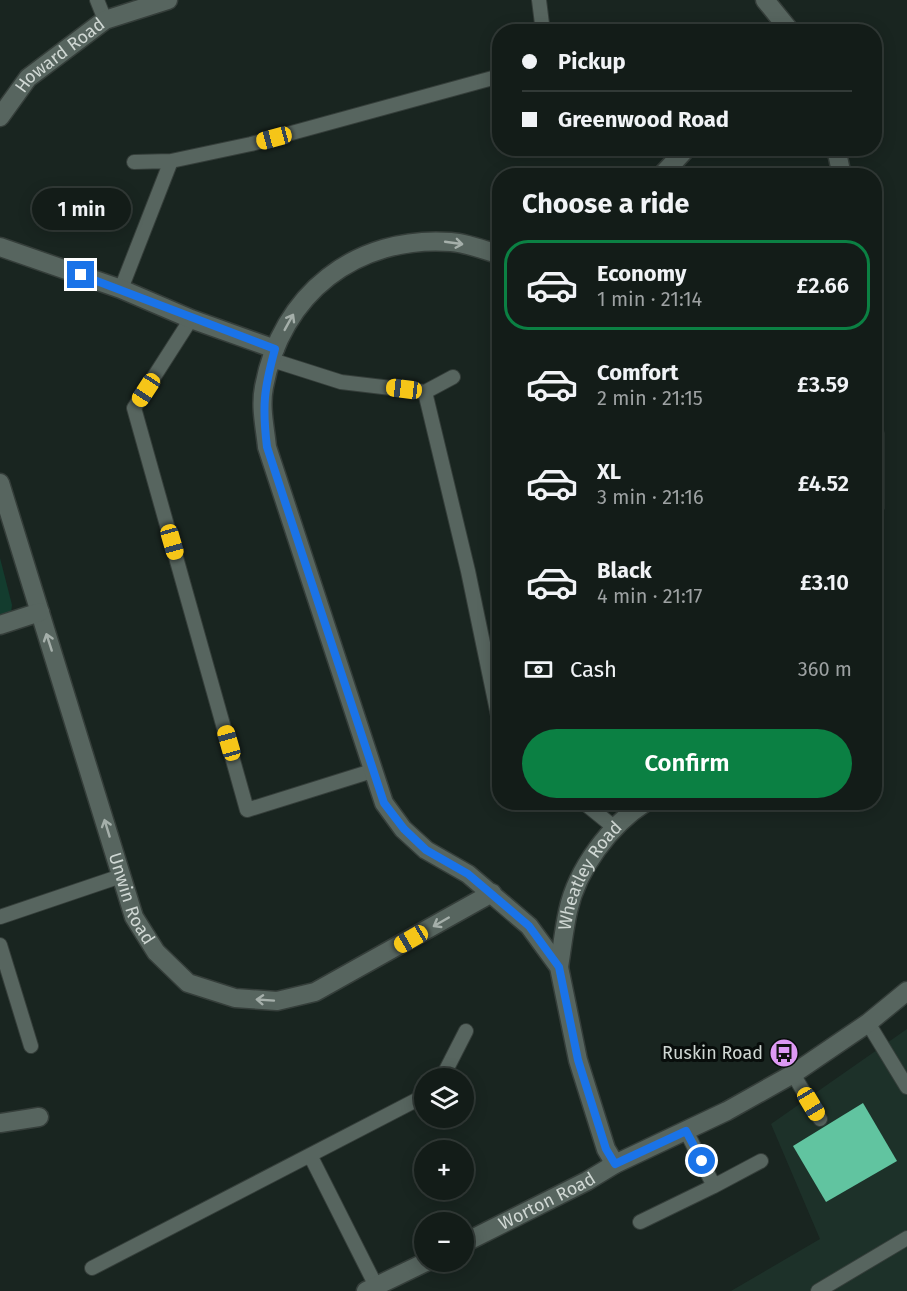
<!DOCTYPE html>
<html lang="en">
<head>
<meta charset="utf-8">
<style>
  body { margin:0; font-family:"Fira Sans",sans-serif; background:#1c2521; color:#f1f3f6; height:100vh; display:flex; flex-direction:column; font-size:22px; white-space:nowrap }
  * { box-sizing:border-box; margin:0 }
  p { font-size:20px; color:#9da1a2 }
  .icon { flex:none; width:33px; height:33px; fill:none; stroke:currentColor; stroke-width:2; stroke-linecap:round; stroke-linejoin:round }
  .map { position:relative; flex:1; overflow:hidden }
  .side { position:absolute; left:492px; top:168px; width:390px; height:642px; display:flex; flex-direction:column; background:#131c18; border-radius:24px; box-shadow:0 3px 15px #0003,0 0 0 2px #323a37 }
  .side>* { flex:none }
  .guide { position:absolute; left:492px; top:24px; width:390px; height:132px; border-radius:24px; box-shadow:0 3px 15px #0003,0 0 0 2px #323a37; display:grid; align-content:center; height:132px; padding:0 30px; background:#131c18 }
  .controls { position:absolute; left:414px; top:1068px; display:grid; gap:12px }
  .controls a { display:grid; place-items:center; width:60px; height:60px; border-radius:50%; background:#131c18; box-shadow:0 3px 15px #0003,0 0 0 2px #323a37; font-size:30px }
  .end { position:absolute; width:27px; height:27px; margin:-14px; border:8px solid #1a73e8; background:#fff; box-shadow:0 0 0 3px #fff }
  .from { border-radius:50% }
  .bubble { position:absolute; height:42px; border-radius:21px; background:#131c18; box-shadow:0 3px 15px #0003,0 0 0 2px #323a37; font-size:20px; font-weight:600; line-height:42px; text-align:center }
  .car { position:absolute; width:18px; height:36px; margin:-18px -9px; border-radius:8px; box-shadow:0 0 4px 2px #0007; background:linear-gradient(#f5c518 24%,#345 0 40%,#f5c518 0 76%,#345 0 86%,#f5c518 0) }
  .guide b { display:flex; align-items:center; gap:21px; height:57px; font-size:22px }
  .guide b+b { border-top:2px solid #323a37 }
  .guide i { width:15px; height:15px; background:#f1f3f6 }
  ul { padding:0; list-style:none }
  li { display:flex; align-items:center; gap:18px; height:90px; margin:0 12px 9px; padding:0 18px; border:3px solid transparent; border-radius:24px }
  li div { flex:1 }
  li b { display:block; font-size:22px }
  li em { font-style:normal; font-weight:600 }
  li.on { border-color:#0b8043 }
  li>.icon { width:54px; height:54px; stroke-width:1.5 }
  h2 { padding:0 30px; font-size:27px; line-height:72px }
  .pay { display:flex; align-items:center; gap:15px; height:66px; padding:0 30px; font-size:22px }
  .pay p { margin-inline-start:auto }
  .action { display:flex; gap:12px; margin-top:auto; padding:12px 30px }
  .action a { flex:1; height:69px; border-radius:36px; background:#0b8043; color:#fff; font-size:24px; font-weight:600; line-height:69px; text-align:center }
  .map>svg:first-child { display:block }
  .built { fill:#1d3129 }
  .green { fill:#133c2e }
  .building { fill:#61c4a0 }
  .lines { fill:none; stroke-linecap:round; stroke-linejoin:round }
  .lane-casing { stroke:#353e3a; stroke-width:16 }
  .street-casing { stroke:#353e3a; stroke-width:21 }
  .secondary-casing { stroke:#353e3a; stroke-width:21 }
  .lane { stroke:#57655f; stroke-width:14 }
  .street { stroke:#57655f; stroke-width:18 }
  .secondary { stroke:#57655f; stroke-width:18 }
  .oneway { stroke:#a5afaa }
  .route { stroke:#1a73e8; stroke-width:8 }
  .labels { text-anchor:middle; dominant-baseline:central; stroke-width:6; stroke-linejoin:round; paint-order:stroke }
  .street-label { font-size:18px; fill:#cfd7d3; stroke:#080d0b }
  .poi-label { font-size:18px; fill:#cfd7d3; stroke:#080d0b; text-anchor:end }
</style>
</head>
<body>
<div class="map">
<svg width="907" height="1291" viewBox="0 0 907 1291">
  <rect width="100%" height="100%" fill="#192520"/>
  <path class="built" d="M907,1029v262h-176l89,-52 -49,-115z"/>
  <path class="green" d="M0,558l12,47 -1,8 -11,4z"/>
  <path class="building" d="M863,1103l34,58 -71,41 -33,-56z"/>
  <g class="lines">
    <g class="lane-casing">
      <path id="lane" d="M97,0l8,20
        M539,0l4,32
        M134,162l37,-1 80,-17 249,-68
        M121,289l50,-128
        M191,319l-57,89 113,402 125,-39
        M272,360l69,22 84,10 28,-15
        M425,392l43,179 32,154
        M583,802l32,26
        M0,917l121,-41
        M0,945l31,101
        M868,1023l39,64
        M793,1074l27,45
        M442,1078l24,-47
        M310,1155l66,131
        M714,1186l47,-25
        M640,1222l74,-36 -28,-55
        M92,1268l332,-172
        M818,1291l89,-53"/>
    </g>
    <g class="street-casing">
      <g id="street">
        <path d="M765,0l26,32"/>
        <path id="s1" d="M0,117l28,-39 77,-58 63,-20"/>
        <path d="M836,148l6,28"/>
        <path d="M661,176l26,-28"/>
        <path d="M0,247l121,42 70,30 84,30"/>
        <path d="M500,255c-15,-5 -34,-12 -49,-13 -95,-7 -170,52 -187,145 -4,20 1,40 3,60l117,356 19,26 23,21 42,24 61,52 30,41 19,93 28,89 9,15"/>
        <path d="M874,433v75"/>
        <path id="s2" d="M0,483l134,434 22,35 32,31 47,15 42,3 38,-9 177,-99"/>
        <path d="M0,625l40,-13"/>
        <path id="s3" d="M559,967c3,-19 5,-38 9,-56 9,-42 42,-86 78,-109"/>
        <path d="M0,1123l39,-6"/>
      </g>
    </g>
    <g class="secondary-casing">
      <g id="secondary">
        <path id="s4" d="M464,1243l123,-62 28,-17 112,-53 66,-37 75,-51 39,-32"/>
        <path d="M366,1291l60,-29"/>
      </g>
    </g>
    <use href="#lane" class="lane"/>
    <use href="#street" class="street"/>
    <use href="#secondary" class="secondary"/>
  </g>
  <defs><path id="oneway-shaft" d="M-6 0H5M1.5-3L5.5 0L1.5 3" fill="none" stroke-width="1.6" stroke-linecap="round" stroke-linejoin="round" transform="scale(1.5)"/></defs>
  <g class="oneway">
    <use href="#oneway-shaft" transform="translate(454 243) rotate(8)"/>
    <use href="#oneway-shaft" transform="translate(289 322) rotate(-61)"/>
    <use href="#oneway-shaft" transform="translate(49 642) rotate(-108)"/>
    <use href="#oneway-shaft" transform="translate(107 828) rotate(-107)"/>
    <use href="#oneway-shaft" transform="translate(441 922) rotate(150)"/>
    <use href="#oneway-shaft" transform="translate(265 1000) rotate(-176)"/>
  </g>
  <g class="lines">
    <path class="route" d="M81,275l194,74c-11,40 -13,57 -8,98l117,356 20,26 22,21 42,24 61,52 30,41 19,93 28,89 9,15 71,-33 16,30"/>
  </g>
  <defs>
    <g id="bus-disc" transform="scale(1.5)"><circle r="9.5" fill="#dd99f3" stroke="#080d0b"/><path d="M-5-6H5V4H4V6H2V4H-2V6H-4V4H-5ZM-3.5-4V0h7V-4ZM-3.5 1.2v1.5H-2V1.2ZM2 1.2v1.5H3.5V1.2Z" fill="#111"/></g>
  </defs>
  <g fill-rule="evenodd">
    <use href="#bus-disc" x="784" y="1053"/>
  </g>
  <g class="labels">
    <g class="street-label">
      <text stroke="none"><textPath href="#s1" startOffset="87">Howard Road</textPath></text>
      <text stroke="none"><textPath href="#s3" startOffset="98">Wheatley Road</textPath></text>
      <text stroke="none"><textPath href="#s2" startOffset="436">Unwin Road</textPath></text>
      <text stroke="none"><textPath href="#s4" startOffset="93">Worton Road</textPath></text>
    </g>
    <g class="poi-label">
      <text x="763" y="1053">Ruskin Road</text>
    </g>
  </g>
</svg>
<div class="controls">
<a><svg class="icon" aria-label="layers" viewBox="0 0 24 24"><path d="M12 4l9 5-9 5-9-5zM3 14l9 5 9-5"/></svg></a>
<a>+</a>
<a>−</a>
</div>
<i class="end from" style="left:702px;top:1161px"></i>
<i class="end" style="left:81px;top:275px"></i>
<div class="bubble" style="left:32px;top:188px;width:99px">1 min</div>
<i class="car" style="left:274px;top:138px;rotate:255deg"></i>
<i class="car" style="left:404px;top:389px;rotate:277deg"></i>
<i class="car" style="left:146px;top:390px;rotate:213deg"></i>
<i class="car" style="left:172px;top:542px;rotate:164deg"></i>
<i class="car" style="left:229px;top:743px;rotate:344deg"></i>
<i class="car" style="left:411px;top:939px;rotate:240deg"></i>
<i class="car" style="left:811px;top:1104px;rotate:149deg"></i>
<div class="guide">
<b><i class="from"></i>Pickup</b>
<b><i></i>Greenwood Road</b>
</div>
<section class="side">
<h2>Choose a ride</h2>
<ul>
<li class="on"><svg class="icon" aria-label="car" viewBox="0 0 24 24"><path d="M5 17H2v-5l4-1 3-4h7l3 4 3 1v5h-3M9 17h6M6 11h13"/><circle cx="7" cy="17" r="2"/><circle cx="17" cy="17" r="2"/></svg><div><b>Economy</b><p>1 min · 21:14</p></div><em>£2.66</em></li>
<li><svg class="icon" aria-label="car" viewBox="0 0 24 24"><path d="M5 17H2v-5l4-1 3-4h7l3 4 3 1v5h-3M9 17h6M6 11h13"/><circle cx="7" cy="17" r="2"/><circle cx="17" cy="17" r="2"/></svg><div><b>Comfort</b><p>2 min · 21:15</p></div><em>£3.59</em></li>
<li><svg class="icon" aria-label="car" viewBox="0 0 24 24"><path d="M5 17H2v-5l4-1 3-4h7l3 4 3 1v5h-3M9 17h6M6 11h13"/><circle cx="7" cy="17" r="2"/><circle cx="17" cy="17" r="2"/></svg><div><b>XL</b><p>3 min · 21:16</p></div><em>£4.52</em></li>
<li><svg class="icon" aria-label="car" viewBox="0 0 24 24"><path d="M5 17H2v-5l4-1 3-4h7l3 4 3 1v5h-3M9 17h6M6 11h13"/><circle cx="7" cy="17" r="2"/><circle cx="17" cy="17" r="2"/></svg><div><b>Black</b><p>4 min · 21:17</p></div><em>£3.10</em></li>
</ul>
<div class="pay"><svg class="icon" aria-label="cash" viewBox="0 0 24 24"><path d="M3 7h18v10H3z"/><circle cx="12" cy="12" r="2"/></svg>Cash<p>360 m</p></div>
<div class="action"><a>Confirm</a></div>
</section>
</div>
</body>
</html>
